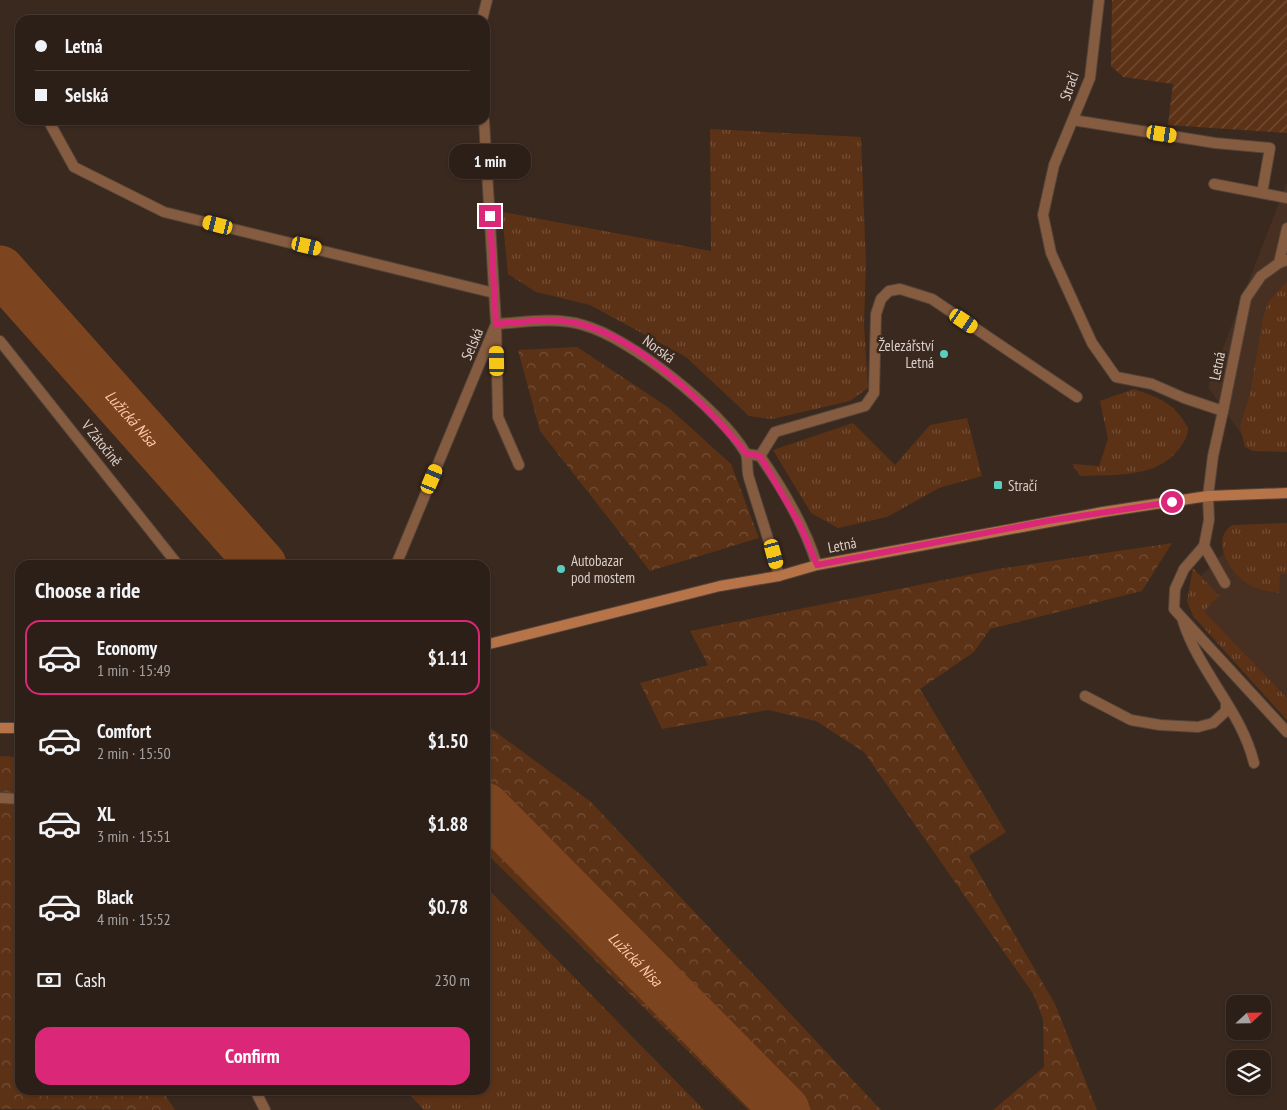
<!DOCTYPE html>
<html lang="en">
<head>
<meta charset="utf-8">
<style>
  body { margin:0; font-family:"PT Sans Narrow",sans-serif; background:#382c24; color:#f1f3f6; height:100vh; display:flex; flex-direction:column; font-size:19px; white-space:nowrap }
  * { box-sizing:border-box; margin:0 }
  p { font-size:16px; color:#a6a2a1 }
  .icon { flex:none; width:28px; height:28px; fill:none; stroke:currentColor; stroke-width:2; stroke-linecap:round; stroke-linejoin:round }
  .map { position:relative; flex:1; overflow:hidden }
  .sheet { position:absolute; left:15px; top:560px; width:475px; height:535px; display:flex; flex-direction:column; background:#2c1f17; border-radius:15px; box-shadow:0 1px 4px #0004,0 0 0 1px #483d36 }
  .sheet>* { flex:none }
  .hud { position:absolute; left:15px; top:15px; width:475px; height:110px; border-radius:15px; box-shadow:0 1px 4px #0004,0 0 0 1px #483d36; display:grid; align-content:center; height:110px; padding:0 20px; background:#2c1f17 }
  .needle { width:32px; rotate:68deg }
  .fabs { position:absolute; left:1226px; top:995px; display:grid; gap:10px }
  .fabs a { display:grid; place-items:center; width:45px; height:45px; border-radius:10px; background:#2c1f17; box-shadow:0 1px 4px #0004,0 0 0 1px #483d36; font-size:25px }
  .end { position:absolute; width:22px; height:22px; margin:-11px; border:6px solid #db2777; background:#fff; box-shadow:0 0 0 2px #fff }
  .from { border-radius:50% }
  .bubble { position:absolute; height:35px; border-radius:15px; background:#2c1f17; box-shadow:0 1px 4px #0004,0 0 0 1px #483d36; font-size:16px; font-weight:700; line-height:35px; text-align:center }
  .car { position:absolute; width:15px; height:30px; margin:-15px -8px; border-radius:6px; box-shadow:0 0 4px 1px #0007; background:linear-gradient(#f5c518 24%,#345 0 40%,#f5c518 0 76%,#345 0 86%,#f5c518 0) }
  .hud b { display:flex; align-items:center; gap:18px; height:48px; font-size:19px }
  .hud b+b { border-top:1px solid #483d36 }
  .hud i { width:12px; height:12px; background:#f1f3f6 }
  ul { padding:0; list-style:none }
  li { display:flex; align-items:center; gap:15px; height:75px; margin:0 10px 8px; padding:0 10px; border:2px solid transparent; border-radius:15px }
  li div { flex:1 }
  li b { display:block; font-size:19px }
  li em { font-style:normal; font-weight:700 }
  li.current { border-color:#db2777 }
  li>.icon { width:45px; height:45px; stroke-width:1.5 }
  h2 { padding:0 20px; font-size:22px; line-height:60px }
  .pay { display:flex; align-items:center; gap:12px; height:55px; padding:0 20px; font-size:19px }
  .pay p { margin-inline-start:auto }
  .button { display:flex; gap:10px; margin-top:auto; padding:10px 20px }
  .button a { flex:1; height:58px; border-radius:15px; background:#db2777; color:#fff; font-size:20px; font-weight:700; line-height:58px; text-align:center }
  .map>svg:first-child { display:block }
  .built { fill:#473022 }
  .grass { fill:url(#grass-tufts) }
  .forest { fill:url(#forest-crowns) }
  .garden { fill:url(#garden-furrows) }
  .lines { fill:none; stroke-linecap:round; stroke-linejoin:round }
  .river { stroke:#7c451f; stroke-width:49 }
  .lane-casing { stroke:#54443a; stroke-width:12 }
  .street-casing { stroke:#54443a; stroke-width:12 }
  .secondary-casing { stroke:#54443a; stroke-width:12 }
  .lane { stroke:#865c41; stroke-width:10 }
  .street { stroke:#865c41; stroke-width:10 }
  .secondary { stroke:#b87449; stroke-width:10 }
  .route { stroke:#db2777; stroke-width:6 }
  .poi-dot { fill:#59cebf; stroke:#3a291f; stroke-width:2 }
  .labels { text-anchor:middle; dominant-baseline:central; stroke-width:5; stroke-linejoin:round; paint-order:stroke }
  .street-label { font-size:15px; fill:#dbd0ca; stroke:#3a291f }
  .poi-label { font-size:15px; fill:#dbd0ca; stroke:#3a291f; text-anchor:start }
  .water-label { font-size:16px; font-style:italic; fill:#fcc8a9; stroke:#3a291f }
</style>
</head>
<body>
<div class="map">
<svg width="1287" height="1110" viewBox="0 0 1287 1110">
  <defs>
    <pattern id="grass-tufts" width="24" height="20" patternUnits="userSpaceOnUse" patternTransform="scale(1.25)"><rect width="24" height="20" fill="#5c3216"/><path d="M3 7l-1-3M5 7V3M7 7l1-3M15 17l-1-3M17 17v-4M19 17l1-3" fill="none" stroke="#734f37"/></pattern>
    <pattern id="forest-crowns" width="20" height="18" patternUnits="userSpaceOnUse" patternTransform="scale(1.25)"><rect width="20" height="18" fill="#5c3216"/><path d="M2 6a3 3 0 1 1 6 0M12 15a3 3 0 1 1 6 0" fill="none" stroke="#734f37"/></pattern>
    <pattern id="garden-furrows" width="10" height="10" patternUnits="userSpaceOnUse" patternTransform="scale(1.25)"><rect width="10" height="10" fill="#5c3216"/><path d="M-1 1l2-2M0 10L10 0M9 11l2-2" fill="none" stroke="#734f37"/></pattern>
  </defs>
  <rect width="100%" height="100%" fill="#3a291f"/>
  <path class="built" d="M1287,182v269h-34l-45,-64z
    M1223,554l6,11 58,9v124l-83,-87 -4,-34z"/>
  <path class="grass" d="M710,129l151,8 5,128 -2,59 4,64 -18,13 -78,18 -23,-3 -63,-59 -96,-52 -54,-13 -28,-18 -6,-62 209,39z
    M1287,282v170l-34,-1 -8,-4 -5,-21 10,-32 13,-76 5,-16z
    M1134,389c25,9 41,14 54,39 0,8 -4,14 -9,21 -23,30 -65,25 -99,27l-8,-12 27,2 9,-27 -8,-38z
    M967,418l15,58 -43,12 -52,29 -49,11 -27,-15 -38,-63 80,-27 42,42 35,-40z
    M1287,523v51h-7l-1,19c-10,-2 -22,-3 -31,-9 -17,-10 -39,-43 -16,-59z
    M1193,568l26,28 -15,15 83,87v22l-94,-104 -6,-15z
    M485,886l219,224h-280l-19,-20h80z"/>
  <path class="forest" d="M577,347l92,61 62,56 28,74 -109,33 -110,-140 -22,-81z
    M1172,543l-30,48 -152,38 -16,23 -54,37 86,143 -37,24 86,148 42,106h-104l51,-43 -1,-48 -9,-24 -170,-243 -48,-31 -48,-11 -106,19 -22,-46 68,-18 -18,-34 308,-62z
    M485,724l106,78 290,308h-133l-263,-258z
    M0,756l20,1v333h142l13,20 -175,-1z"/>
  <path class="garden" d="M1112,0h175v133l-119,-8 5,-41 -50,-7 -12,-11z"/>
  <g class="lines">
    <g class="river">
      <path id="s1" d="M0,270l262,295"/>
      <path id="s2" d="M485,807l300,303"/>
    </g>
    <g class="lane-casing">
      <path id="lane" d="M48,120l26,47 90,45 330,81
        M1073,120l142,23 55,5 -8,45
        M1214,184l73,14
        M496,324l2,93 21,48
        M0,341l178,224
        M1223,411l23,-113 15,-22 18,-13 8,-3
        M760,456l15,-24 90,-26 9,-13 2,-79 5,-15 8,-8 11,-2 32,10 145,98
        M1204,546l21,37
        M1183,621c16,51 58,89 71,142
        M1085,696l46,24 29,5 38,2 15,-4 13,-12v-9
        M0,798l20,1"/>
    </g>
    <g class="street-casing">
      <path id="street" d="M1099,0l-9,78 -36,87 -11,50 8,38 41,90 24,34 36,7 32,14 39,13 -10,45 -5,40 1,24 -5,26 -20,23 -9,20 -1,20 113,123
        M482,20l5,-20
        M1279,263l8,-35
        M496,324c29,-2 59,-7 87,1 48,13 137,85 162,127 4,7 1,18 4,26 10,33 21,65 30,98
        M747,454l13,2c23,33 45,70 57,109
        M396,565l100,-241 -12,-204
        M255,1090l10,20"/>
    </g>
    <g class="secondary-casing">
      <path id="secondary" d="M485,645l235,-59 59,-10 38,-11 286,-53 105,-16 79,-3
        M0,728h20"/>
    </g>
    <use href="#lane" class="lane"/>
    <use href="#street" class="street"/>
    <use href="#secondary" class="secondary"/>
  </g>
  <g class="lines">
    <path class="route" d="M490,216l6,108c29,-2 60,-7 88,1 63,19 121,79 163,129l13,2 40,69 17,40 231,-44 124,-19"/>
  </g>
  <g class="poi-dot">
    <circle cx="944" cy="354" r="5"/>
    <rect x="993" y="480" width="10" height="10" rx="2.5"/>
    <circle cx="561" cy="569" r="5"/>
  </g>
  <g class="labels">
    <g class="street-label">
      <text transform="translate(1069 86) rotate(-71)">Stračí</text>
      <text transform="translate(472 344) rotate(-67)">Selská</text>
      <text transform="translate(659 349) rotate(36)">Norská</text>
      <text transform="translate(1217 366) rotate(-78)">Letná</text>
      <text transform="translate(102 443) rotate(51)">V Zátočině</text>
      <text transform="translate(842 545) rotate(-11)">Letná</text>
    </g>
    <g class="poi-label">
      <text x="934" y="345" text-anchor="end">Železářství<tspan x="934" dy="17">Letná</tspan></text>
      <text x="1008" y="485">Stračí</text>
      <text x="571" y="560">Autobazar<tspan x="571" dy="17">pod mostem</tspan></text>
    </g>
    <g class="water-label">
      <text stroke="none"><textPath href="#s1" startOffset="198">Lužická Nisa</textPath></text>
      <text stroke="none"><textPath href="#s2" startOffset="214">Lužická Nisa</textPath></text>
    </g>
  </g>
</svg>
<div class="fabs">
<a><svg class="needle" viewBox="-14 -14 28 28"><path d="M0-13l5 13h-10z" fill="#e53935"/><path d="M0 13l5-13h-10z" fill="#a6a2a1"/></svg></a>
<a><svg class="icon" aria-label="layers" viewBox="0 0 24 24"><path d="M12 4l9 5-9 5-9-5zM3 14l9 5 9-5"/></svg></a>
</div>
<i class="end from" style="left:1172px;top:502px"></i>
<i class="end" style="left:490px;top:216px"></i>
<div class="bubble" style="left:449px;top:144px;width:82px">1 min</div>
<i class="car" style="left:1162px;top:134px;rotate:99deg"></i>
<i class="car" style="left:218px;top:225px;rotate:284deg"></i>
<i class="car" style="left:307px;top:246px;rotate:103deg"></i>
<i class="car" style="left:964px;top:321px;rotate:124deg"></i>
<i class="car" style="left:497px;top:361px;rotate:359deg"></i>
<i class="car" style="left:432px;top:479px;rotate:23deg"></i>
<i class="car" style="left:774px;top:554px;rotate:165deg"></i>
<div class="hud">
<b><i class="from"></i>Letná</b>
<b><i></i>Selská</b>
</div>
<section class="sheet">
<h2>Choose a ride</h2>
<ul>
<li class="current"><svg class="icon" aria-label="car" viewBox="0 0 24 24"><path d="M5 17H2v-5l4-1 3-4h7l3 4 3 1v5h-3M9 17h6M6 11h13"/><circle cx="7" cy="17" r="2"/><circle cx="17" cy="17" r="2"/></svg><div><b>Economy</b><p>1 min · 15:49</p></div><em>$1.11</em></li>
<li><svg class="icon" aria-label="car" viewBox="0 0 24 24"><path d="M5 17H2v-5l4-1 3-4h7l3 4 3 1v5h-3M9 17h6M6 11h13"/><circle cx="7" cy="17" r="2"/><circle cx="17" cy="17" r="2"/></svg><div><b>Comfort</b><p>2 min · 15:50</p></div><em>$1.50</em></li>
<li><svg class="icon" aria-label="car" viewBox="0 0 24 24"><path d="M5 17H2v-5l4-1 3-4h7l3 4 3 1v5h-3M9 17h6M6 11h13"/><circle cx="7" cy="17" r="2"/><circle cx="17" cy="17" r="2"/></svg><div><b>XL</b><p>3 min · 15:51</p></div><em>$1.88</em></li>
<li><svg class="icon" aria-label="car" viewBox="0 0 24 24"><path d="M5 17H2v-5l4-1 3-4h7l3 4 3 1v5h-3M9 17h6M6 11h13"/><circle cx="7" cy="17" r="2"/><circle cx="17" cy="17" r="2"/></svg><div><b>Black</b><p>4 min · 15:52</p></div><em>$0.78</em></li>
</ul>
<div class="pay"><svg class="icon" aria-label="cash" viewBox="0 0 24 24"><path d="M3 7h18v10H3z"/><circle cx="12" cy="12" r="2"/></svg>Cash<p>230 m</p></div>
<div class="button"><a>Confirm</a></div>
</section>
</div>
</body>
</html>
